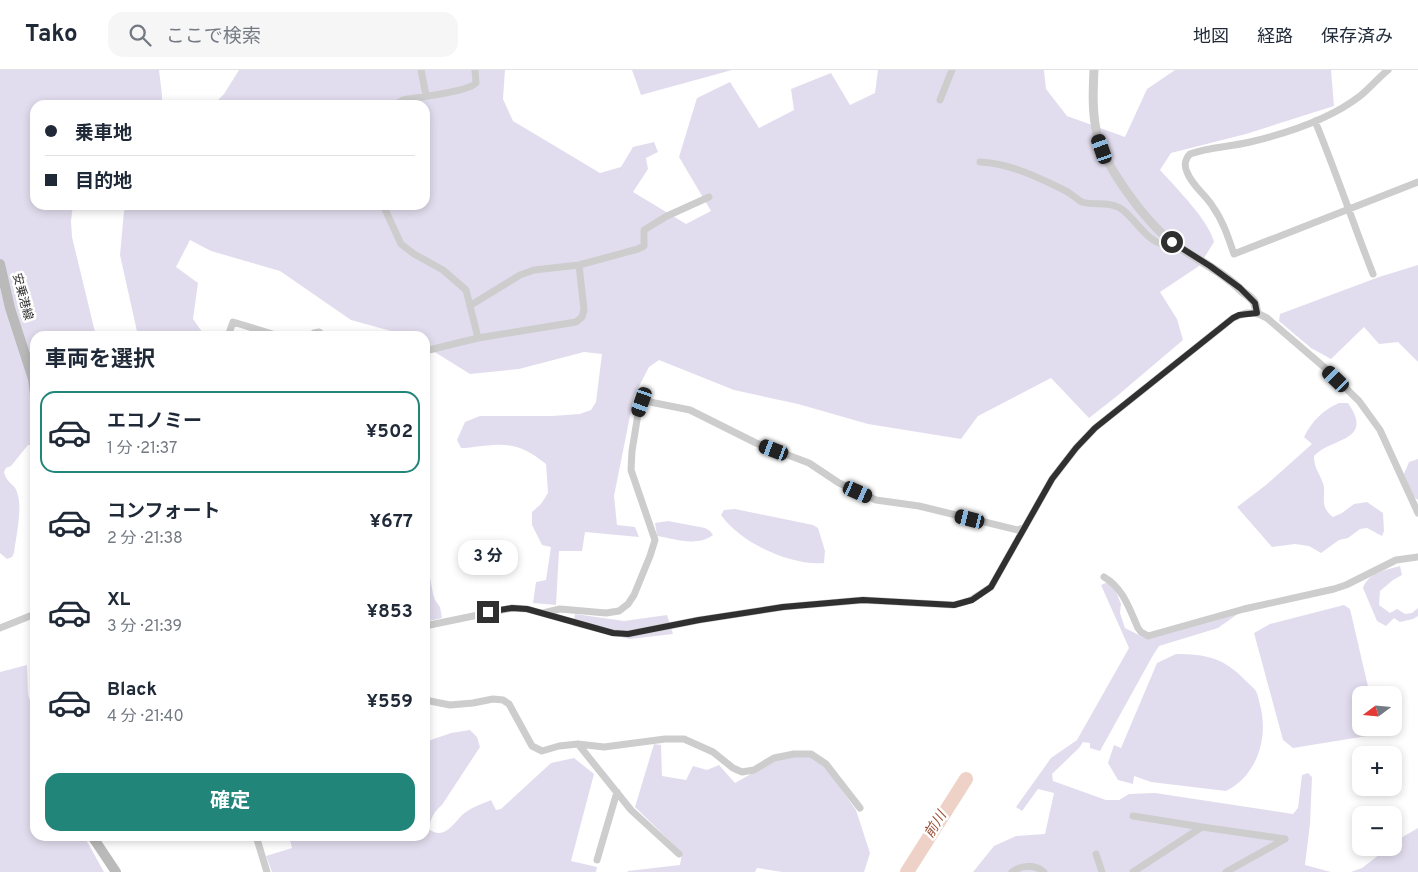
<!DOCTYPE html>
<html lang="ja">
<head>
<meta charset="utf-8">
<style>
  body { margin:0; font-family:Overpass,"Noto Sans JP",sans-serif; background:#f6f6f7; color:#1f2937; height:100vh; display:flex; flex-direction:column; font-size:19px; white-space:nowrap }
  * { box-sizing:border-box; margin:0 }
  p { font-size:16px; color:#747a83 }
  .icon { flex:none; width:28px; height:28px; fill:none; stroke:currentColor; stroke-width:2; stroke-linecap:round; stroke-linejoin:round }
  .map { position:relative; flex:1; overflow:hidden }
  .panel { position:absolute; left:30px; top:261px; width:400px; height:510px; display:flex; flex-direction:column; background:#fff; border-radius:15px; box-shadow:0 2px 8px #0003 }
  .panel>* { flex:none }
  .top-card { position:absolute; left:30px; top:30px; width:400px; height:110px; border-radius:15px; box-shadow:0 2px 8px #0003; display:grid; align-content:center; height:110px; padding:0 15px; background:#fff }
  .needle { width:32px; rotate:254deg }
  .controls { position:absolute; left:1352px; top:616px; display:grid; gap:10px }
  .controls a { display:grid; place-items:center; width:50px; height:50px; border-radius:10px; background:#fff; box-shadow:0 2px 8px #0003; font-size:25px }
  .end { position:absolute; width:22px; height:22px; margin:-11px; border:6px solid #303030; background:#fff; box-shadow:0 0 0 2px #fff }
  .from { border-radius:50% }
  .bubble { position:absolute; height:35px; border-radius:15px; background:#fff; box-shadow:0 2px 8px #0003; font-size:16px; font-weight:700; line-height:35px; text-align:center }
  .car { position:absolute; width:15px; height:30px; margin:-15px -8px; border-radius:6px; box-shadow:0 0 4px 1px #0007; background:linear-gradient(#222 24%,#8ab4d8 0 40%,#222 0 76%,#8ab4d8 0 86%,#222 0) }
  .top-card b { display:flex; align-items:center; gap:18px; height:48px; font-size:19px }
  .top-card b+b { border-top:1px solid #e0e1e3 }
  .top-card i { width:12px; height:12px; background:#1f2937 }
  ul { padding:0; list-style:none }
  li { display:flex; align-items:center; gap:15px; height:82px; margin:0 10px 8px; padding:0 5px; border:2px solid transparent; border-radius:15px }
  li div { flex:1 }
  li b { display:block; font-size:19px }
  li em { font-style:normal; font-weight:700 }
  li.on { border-color:#218579 }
  li>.icon { width:45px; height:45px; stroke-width:1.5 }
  h2 { padding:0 15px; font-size:22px; line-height:60px }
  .button { display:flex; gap:10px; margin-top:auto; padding:10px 15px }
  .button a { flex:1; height:58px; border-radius:15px; background:#218579; color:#fff; font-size:20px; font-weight:700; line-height:58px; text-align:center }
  header { display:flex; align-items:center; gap:30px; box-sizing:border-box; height:70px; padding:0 25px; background:#fff; border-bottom:1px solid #e0e1e3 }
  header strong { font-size:24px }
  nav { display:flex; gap:28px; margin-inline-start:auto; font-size:18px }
  .search { width:350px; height:45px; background:#f6f6f7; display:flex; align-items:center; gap:12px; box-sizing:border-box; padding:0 18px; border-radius:15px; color:#747a83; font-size:19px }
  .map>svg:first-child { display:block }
  .green { fill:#e2ddee }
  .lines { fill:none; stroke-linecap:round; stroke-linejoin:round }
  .river { stroke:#efd2c7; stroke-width:14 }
  .minor { stroke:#cdcdcd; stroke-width:7 }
  .tertiary { stroke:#cdcdcd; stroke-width:9 }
  .secondary { stroke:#bababa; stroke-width:10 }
  .route { stroke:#303030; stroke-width:6 }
  .labels { text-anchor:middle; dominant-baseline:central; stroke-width:5; stroke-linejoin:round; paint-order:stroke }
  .street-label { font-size:12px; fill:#303030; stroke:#fff }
  .water-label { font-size:14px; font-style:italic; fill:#9a4f36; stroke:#fff }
</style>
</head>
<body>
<header>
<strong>Tako</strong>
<div class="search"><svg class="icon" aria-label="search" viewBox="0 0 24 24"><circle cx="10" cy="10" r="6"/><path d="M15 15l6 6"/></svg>ここで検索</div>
<nav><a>地図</a><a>経路</a><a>保存済み</a></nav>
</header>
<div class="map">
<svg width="1418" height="802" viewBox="0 0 1418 802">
  <rect width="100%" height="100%" fill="#fff"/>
  <path class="green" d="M0,0h159l3,25v10h-127v100h38l-2,16 1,16 24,99h-61v109h-7l-17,21 -5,2 -2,4c3,12 11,12 13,20 6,16 -1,44 -3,61l-2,4 -5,2 -7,-6z
    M239,0h266l-2,29 10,22 87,52 21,-6 12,-20 21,-5 4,10 -12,6 2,11 -15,23 53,32 25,-13 -32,-54 18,-59 33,-16 29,46 35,-18 -3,-21 40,-16 19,32 25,-12 3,-23h166l2,19 21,27 58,21 22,-48 28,-19h156l3,36 -88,28 -75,19 -11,17c16,18 48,49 54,72l-15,24 -39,26 17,27 6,21 -66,56 -28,22 -38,-40 -73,38 -17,23 -93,-15 -70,-20 -64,-14 -75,-30 -10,7 -15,29 -20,100 3,29 18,2 4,10 -54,-5 -3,19h-23l-3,54 -23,-2 3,-21 10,-2 5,-33 -9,-2 -10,-20v-13l9,-8 7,-11 -2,-29c-31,-25 -44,-20 -81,-16h-4l-4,-8 8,-18 15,-6h72l28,-2 11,-4 5,-8 6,-48 -18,-2 -65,17 -49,5 -45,-28v-10h-16l-58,-16 -71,-49 -69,-20 -21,-11 -14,27 22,16 -5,36 12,17h-67l-18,-81 4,-44 5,-6h296v-100h-212l11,-11z
    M632,0h100l-91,25z
    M1418,195v97l-20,-20 -19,2 -15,-17 -33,32 -20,-11 -32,-27 1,-7 99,-37z
    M1339,333h9c27,39 -17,34 -34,53 0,12 5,16 9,27 4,11 -5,23 10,34l9,-4 12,-9 13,-2 16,11 1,18 -2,5 -15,-8 -7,1 -12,9 -9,2 -18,13 -12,-7 -14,-2 -23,3 -35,-40 29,-22 46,-41 -8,-7c8,-16 19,-27 35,-34z
    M1418,389v41l-4,-3 -10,-23 5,-12z
    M425,418l4,12 -3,56 7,38 2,6 5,7 2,11 -17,4z
    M735,439l78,16 5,3 7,23 -1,12c-34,3 -83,-20 -103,-48l3,-5z
    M668,451l37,7 5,3 3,4c-16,12 -38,4 -56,1l-2,-13z
    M1400,496l2,9 -9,5 -13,11 -1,14 11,8 7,-4 8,5 7,-1 6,-5v8l-5,3 -13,3 -6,-4 -8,8 -9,-5 -14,-33c5,-15 23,-18 37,-22z
    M1108,512l7,7 6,15 -1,9 5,15 20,10 94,-25 -21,15 -59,18 -7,11 -52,94 -10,-3v-5l-7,-1 -4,6 -27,26 1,7 53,19h13l10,-6 26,-1 138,21 5,-6 4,-33 6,-2 4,4 -2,47 -5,41 26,7h-358l21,-26 22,-10 29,-2 9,-41 -16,-4 -16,22 -6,-4 35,-49 26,-18 52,-92 -28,-63z
    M1344,535l6,4 20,86h-9v33h15l-3,7 -80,13 -10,-8 -29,-107 16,-9z
    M575,544l49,7 43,-6 6,19 -43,5 -57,-13z
    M1176,584c30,0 48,4 69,26 3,3 8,7 11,11 2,4 3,10 4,14 9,32 -3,71 -34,86l-75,-9 -17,-6 -1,8 -15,-4 -10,-17 6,-18 7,3 36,-85z
    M27,595l1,29 7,25v117h49l20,36h-104v-200z
    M470,660l7,7 3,10 -38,58c-7,5 -14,17 -12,25 17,11 26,-12 36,-18 7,-5 15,-8 23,-11l2,-1 5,10 5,-1 50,-46 23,-5 20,16 -23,87 26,6 -1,5h-324l-6,-16 26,-8 -3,-12h136v-94l26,-9z
    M654,674l7,1 1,31 24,4 7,-14 14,4 12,-5 16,18 39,-22 21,-6 16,1 13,9 32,45 14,43 -6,19h-82l-25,-4 -2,4h-128l1,-1 52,-6 2,-12 -47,-46z
    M1418,758v44h-67l11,-4 26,-20h6v-6z"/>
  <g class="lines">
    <path class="river" d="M907,802l59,-93"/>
    <path class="minor" d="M421,0l5,25
      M1388,0c-10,8 -18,18 -28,26 -31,24 -72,37 -110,46 -20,5 -42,5 -60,12 -5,5 -6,12 -3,18 5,14 19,23 26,35 10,14 15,30 21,47l184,-72
      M940,30l12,-30
      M395,35l8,-5c15,-3 65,-8 73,-17l-1,-13
      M1315,51c21,51 38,102 58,153
      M980,92c29,1 60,16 86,29 6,3 10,8 16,11 12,4 26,-1 38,6 16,10 27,36 47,37l5,-3
      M383,135l18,39 13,10 29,16 23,20 12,48
      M471,235l49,-30 14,-5 45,-5 59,-16 6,-3v-16l23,-14 42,-19
      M228,266l5,-14 46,14
      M311,266l3,-3 5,-1 5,4
      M425,281l53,-13 98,-16 6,-5 2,-7 -5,-45
      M1104,507c19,11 25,31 34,51l3,4 7,4 96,-27 90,-20 12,-4 50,-25 22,-3
      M543,543l17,-4 46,4 13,-2 9,-7 6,-9 16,-39 5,-16 -24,-70 1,-19 6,-37 4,-12 3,-1 45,9 66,33 53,20 30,20 37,17 43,6 99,24 7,-3
      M425,556l87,-18 15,1 86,24 15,1 71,-14 84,-13 80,-7 91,5 17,-5 20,-13 61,-108 24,-31 19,-20 138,-110 13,-5h11l10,5 57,49 35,34 21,29 38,83
      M0,558l35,-14
      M425,630l25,5 23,-2 20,-4 10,1 6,4 23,42 10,5 17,-5 19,-2 26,3 61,-8h19l29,13 20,16 9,4 12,-2 20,-12 20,-4h17l15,10 34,44
      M578,674l53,66 48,44
      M1133,746l69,11
      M256,766l11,36
      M1096,784l6,18
      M597,790l20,-68
      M1012,802c9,-7 23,-8 32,0
      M1133,802l69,-45 83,12
      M1226,802l59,-33"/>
    <path class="tertiary" d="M1094,0c-1,21 -2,43 3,64 7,32 49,88 75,108 23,17 50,29 71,50 4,3 9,6 11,10 2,3 2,8 3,11"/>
    <path class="secondary" d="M0,194l10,44 23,71 2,15
      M35,513v10
      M92,766l24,36"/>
  </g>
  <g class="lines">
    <path class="route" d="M488,542l24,-4 15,1 86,24 15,1 71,-14 84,-13 80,-7 91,5 18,-5 19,-13 61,-108 24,-31 19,-20 138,-110 6,-3 18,-2 -2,-10 -15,-15 -30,-22 -38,-24"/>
  </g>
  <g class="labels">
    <g class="street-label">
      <text transform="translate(22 227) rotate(75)">安乗港線</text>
    </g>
    <g class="water-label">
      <text transform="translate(936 755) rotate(-58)">前川</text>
    </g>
  </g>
</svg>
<div class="controls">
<a><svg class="needle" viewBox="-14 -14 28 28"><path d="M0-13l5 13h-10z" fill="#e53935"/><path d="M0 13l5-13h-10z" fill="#747a83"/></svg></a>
<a>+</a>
<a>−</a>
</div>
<i class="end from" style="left:1172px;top:172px"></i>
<i class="end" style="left:488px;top:542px"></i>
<div class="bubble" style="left:458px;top:470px;width:60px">3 分</div>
<i class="car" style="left:1102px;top:79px;rotate:341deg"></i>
<i class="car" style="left:1336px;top:309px;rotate:314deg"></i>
<i class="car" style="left:642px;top:332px;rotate:199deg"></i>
<i class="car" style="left:774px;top:380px;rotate:291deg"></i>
<i class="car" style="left:858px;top:422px;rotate:114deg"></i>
<i class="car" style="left:970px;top:449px;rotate:284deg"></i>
<div class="top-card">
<b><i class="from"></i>乗車地</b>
<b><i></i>目的地</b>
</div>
<section class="panel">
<h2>車両を選択</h2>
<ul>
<li class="on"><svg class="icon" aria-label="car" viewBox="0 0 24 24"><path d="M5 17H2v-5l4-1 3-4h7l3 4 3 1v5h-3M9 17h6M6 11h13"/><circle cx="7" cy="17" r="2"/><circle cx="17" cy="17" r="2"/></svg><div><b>エコノミー</b><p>1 分 · 21:37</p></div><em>¥502</em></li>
<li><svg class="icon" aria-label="car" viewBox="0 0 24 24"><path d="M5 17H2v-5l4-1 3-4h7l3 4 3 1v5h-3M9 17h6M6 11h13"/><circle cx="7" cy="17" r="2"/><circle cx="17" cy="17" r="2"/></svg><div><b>コンフォート</b><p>2 分 · 21:38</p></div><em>¥677</em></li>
<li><svg class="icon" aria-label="car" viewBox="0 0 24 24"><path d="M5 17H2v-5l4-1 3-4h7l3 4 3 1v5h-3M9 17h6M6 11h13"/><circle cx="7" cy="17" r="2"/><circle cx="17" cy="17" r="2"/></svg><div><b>XL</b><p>3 分 · 21:39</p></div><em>¥853</em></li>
<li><svg class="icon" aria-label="car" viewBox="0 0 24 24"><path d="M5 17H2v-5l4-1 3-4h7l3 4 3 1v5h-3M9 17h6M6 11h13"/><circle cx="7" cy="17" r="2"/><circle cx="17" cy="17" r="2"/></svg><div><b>Black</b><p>4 分 · 21:40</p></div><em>¥559</em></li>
</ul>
<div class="button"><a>確定</a></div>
</section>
</div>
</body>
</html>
